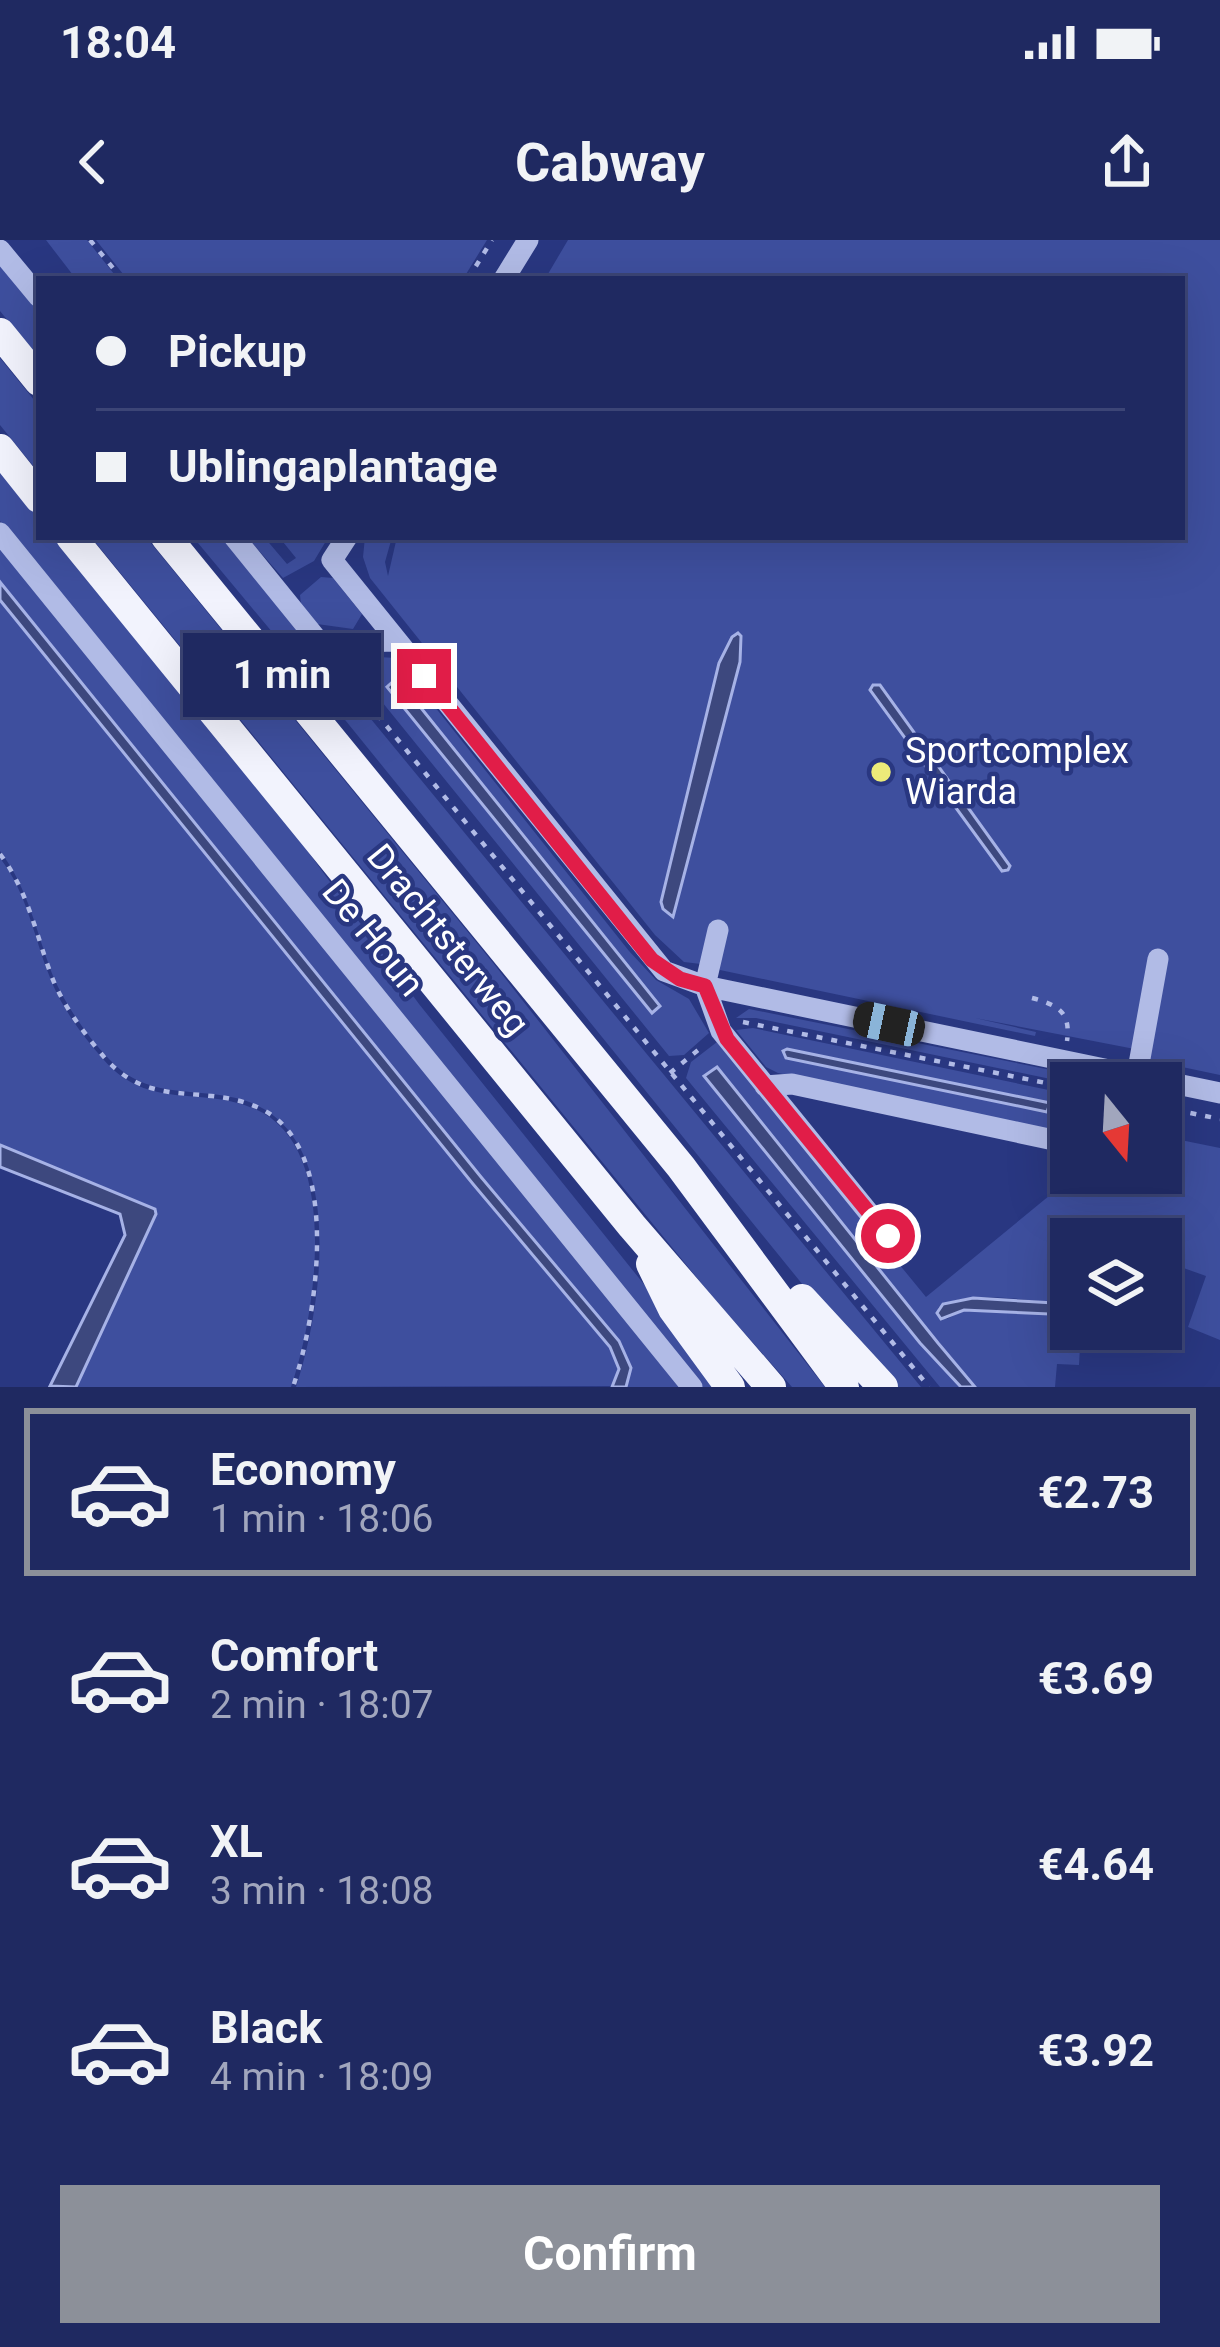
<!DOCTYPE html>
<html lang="en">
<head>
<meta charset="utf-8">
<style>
  body { margin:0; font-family:Roboto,sans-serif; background:#2c356a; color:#f1f3f6; height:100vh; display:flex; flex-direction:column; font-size:45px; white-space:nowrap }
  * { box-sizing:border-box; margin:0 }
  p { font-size:39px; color:#a1a6bd }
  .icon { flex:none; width:66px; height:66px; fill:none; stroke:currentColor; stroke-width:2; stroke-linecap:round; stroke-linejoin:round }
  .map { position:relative; height:1147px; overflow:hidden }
  .details { display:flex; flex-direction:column; background:#1f2961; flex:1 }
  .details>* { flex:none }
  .hud { position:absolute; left:36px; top:36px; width:1149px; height:264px; border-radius:0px; box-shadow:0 12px 48px #0002,0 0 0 3px #3c4576; display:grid; align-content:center; height:264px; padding:0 60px; background:#1f2961 }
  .needle { width:78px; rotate:162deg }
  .tools { position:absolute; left:1050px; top:822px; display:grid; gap:24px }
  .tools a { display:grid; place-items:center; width:132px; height:132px; border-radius:0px; background:#1f2961; box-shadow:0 12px 48px #0002,0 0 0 3px #3c4576; font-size:60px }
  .end { position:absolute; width:54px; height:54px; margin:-27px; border:15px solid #e11d48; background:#fff; box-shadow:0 0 0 6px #fff }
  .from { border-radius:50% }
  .bubble { position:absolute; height:84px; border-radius:0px; background:#1f2961; box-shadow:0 12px 48px #0002,0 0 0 3px #3c4576; font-size:39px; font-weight:700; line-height:84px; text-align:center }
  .car { position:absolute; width:36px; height:72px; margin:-36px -18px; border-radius:15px; box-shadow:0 0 9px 3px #0007; background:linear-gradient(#222 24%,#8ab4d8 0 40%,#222 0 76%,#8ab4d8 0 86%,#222 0) }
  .hud b { display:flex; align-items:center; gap:42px; height:114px; font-size:45px }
  .hud b+b { border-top:3px solid #3c4576 }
  .hud i { width:30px; height:30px; background:#f1f3f6 }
  ul { padding:21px 0 0; list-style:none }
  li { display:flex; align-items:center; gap:36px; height:168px; margin:0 24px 18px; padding:0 36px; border:6px solid transparent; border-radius:0px }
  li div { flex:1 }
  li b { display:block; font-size:45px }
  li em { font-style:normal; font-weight:700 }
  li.on { border-color:#8c9099 }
  li>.icon { width:108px; height:108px; stroke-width:1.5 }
  .action { display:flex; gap:24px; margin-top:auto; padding:24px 60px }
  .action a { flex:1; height:138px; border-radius:0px; background:#8c9099; color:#fff; font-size:48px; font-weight:700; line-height:138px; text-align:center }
  .status { display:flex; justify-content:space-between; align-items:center; height:84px; padding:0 60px; background:#1f2961; direction:ltr }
  .status svg { height:33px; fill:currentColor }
  header { display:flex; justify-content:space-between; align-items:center; height:156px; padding:0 60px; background:#1f2961; font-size:54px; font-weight:700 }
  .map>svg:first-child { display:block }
  .green { fill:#3e4f9e; fill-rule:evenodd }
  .water { fill:#3d487e; stroke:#a6b2e6; stroke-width:3 }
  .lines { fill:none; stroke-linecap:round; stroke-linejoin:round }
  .path { stroke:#b1bbe6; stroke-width:4.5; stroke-dasharray:6 9; stroke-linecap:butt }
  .minor { stroke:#b1bbe6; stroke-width:21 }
  .major { stroke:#f2f3fd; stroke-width:30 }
  .route { stroke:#e11d48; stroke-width:15 }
  .poi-dot { fill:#eceb79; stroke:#293781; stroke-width:4.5 }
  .labels { text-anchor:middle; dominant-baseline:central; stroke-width:9; stroke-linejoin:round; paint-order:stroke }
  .poi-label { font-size:36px; fill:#fff; stroke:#293781; text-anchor:start }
  .street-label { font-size:36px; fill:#fff; stroke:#293781 }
</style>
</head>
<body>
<div class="status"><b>18:04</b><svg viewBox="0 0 49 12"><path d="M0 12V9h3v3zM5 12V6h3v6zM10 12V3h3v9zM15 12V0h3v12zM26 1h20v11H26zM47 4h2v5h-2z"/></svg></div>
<header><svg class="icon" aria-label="back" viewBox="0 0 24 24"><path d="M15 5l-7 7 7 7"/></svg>Cabway<svg class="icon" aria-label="share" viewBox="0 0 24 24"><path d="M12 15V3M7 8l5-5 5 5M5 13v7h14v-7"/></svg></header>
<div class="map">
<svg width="1220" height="1147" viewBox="0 0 1220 1147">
  <rect width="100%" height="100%" fill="#293781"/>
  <path class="green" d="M46,0h41l31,39h-42z
    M96,0h391l-24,39h-336z
    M568,0h652v835l-71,-15 1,-8 -175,-34 61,14 -1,4 -315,-66 -2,-4 -34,-4 -29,-27 -285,-357 -7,-21 2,-20h27l-7,25 3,14 9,-39h785v-258h-637z
    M0,23l39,48v48l-39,-48z
    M0,118l39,48v67l-39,-48z
    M0,230l39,48v19h15l239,294 126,173 244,304 58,79h-21l-700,-866z
    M91,297h55l348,427 331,423h-33l-81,-92z
    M193,297h28l700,850h-26l-58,-60 -500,-617z
    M247,297h17l23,27 9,-6 -17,-21h46l1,4 -12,20 -31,17z
    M0,304l682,843h-56l5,-19 -12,-27 -138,-164 -481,-595z
    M321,337l12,1 29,36 -9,15 -36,-5 -16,-20 -1,-9z
    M0,360l473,584 137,163 9,22 -4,17 -319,1c27,-82 54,-262 -60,-289 -48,-11 -90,1 -127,-39 -22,-23 -43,-53 -56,-83 -17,-43 -24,-87 -53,-125z
    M344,415l52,3 233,293 27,29 33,19 20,34 -25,22 -15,1zM398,439l261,326 -7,7 -264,-324z
    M0,618c27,35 33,76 49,117 11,31 33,60 54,84 46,53 97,26 152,50 88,37 60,209 36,278h-215l80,-173 -2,-5 -154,-65z
    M749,769l317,64 -1,9 -309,-64h-20z
    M753,788l310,65 -9,37 -276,-57 -12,-6 -30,-37z
    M717,802l209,255 151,-124h84v-37l59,12v192l-32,-13 18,-51 -45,-16v-21l-70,-3 -2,3h-18v65c-35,-2 -105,-16 -133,4l9,11 17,-9 107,5v14h10l-2,36 -22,-1 -2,23h-80l-270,-312 215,268 41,44h-21l-254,-309 5,-16z"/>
  <path class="water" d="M0,342l481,595 138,164 12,27 -5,19h-14l7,-18 -9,-22 -137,-163 -473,-584z
    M738,393l3,3 -1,26 -67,255 -10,-8 -2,-7 58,-239 13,-26z
    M397,438l263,328 -8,7 -265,-326z
    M873,445h7l130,181 -2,4 -6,1 -132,-181z
    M787,809l263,54 -3,9 -261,-54 -3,-7z
    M717,827l221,276 37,44h-14l-41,-44 -216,-267z
    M0,905l155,64 1,5 -80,173 -26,-1 75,-151 -5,-21 -120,-47z
    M973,1058l98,6v11l-107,-5 -23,9 -4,-6 6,-9z"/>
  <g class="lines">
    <path class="path" d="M90,0l32,39
      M468,39l24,-39
      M339,428l590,719
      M0,614c27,36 35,76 50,118 11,31 33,60 54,85 46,53 97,26 153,50 88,37 60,210 36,280
      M1032,758c26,7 39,14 35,43
      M743,782l328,66
      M670,833l33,-27
      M1161,867l59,12
      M1062,877l6,-30"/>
    <path class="minor" d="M0,10l39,47
      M504,39l24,-39
      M0,293l692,854
      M234,297l86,106 76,-2
      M347,297l-15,23 332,411 41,15 515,107
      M718,690l-13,56 16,45 174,214
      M1137,835l21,-116
      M765,846l27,-2 271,58"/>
    <path class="major" d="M0,93l39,48
      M0,209l39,49
      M71,297l561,689 139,161
      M166,297l515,630 163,220
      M651,1024l22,45 57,78
      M802,1059l81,88"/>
  </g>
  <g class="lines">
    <path class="route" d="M424,436l228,284 28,19 25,7 22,53 161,197"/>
  </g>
  <circle class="poi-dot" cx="881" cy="532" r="12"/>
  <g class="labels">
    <g class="poi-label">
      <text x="905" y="511">Sportcomplex<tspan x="905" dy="41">Wiarda</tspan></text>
    </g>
    <g class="street-label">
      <text transform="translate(373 698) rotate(51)">De Houn</text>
      <text transform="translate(448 700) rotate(51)">Drachtsterweg</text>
    </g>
  </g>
</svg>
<div class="tools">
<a><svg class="needle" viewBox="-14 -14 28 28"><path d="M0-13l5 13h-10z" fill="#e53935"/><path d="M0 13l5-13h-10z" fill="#a1a6bd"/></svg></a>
<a><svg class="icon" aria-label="layers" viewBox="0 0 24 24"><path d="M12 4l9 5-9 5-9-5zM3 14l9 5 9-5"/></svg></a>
</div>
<i class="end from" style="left:888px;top:996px"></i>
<i class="end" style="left:424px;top:436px"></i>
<div class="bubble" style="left:183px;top:393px;width:198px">1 min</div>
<i class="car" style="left:889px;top:784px;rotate:282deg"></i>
<div class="hud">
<b><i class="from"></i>Pickup</b>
<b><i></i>Ublingaplantage</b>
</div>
</div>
<section class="details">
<ul>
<li class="on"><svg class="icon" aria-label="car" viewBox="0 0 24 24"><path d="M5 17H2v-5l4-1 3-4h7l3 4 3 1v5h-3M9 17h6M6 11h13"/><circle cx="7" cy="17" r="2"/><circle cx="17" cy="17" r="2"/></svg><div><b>Economy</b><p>1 min · 18:06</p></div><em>€2.73</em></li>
<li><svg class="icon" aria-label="car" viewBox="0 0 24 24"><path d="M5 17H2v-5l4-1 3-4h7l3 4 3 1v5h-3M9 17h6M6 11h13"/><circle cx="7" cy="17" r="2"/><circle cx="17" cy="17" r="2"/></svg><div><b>Comfort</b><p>2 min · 18:07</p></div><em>€3.69</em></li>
<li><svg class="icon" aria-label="car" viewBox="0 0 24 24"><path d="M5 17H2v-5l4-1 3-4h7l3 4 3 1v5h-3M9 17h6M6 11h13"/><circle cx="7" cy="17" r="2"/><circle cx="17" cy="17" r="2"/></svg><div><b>XL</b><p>3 min · 18:08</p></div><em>€4.64</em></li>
<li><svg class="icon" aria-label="car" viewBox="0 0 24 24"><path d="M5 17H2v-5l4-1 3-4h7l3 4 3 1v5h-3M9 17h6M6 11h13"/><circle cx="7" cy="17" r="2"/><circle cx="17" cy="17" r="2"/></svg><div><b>Black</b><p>4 min · 18:09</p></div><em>€3.92</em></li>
</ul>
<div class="action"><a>Confirm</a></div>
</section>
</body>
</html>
